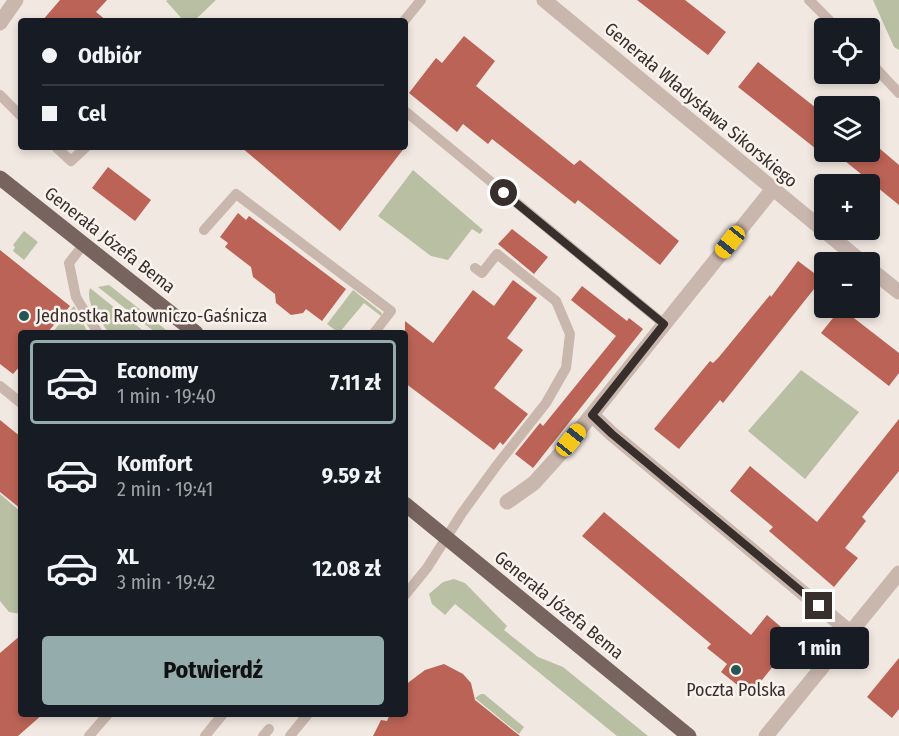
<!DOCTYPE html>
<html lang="pl">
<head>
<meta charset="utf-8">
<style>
  body { margin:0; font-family:"Fira Sans Condensed",sans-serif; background:#242831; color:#f1f3f6; height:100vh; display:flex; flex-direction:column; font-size:22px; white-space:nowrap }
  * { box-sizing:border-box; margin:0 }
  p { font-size:20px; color:#9ea1a6 }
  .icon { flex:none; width:33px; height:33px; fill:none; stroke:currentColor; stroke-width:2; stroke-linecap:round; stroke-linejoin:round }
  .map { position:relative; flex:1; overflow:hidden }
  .drawer { position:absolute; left:18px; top:330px; width:390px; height:387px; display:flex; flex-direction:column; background:#171b24; border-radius:6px; box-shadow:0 3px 9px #0003 }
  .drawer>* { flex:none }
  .banner { position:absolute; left:18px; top:18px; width:390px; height:132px; border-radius:6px; box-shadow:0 3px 9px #0003; display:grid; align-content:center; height:132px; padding:0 24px; background:#171b24 }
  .controls { position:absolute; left:814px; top:18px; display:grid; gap:12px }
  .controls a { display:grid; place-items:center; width:66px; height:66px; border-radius:6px; background:#171b24; box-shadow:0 3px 9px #0003; font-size:30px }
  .end { position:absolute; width:27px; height:27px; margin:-14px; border:8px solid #382e2b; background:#fff; box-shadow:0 0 0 3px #fff }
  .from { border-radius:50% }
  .bubble { position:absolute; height:42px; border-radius:6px; background:#171b24; box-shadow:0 3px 9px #0003; font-size:20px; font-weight:700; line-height:42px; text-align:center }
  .car { position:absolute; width:18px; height:36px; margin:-18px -9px; border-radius:8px; box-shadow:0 0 4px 2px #0007; background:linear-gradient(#f5c518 24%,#345 0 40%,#f5c518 0 76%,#345 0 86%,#f5c518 0) }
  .banner b { display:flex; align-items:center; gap:21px; height:57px; font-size:22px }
  .banner b+b { border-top:2px solid #363941 }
  .banner i { width:15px; height:15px; background:#f1f3f6 }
  ul { padding:10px 0 0; list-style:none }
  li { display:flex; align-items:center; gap:18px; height:84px; margin:0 12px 9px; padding:0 12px; border:3px solid transparent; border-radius:6px }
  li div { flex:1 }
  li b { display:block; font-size:22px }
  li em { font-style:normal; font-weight:700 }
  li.on { border-color:#95acad }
  li>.icon { width:54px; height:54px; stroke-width:1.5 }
  .cta { display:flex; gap:12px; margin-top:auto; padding:12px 24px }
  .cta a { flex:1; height:69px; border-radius:6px; background:#95acad; color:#111; font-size:24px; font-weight:700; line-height:69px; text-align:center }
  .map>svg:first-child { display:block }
  .green { fill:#b9bfa2 }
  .building { fill:#bb6356 }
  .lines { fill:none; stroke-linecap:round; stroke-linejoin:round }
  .lane { stroke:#c9b7ae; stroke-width:10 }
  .street { stroke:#c9b7ae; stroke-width:15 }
  .primary { stroke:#78645e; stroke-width:15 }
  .route { stroke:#382e2b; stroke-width:8 }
  .poi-dot { fill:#255654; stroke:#f9f2ed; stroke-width:2 }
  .labels { text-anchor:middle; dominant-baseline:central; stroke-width:5; stroke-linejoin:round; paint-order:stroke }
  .street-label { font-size:18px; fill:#382e2b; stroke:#f9f2ed }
  .poi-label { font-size:18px; fill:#382e2b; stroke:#f9f2ed; text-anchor:start }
</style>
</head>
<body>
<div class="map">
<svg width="899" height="736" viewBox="0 0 899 736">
  <rect width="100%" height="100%" fill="#f1e8e1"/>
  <path class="green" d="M168,0h48l-22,21h-10l-18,-20z
    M873,0h26v50l-5,-3z
    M413,170l70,60 -3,4 -8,-5 -24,31 -17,-4 -53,-40z
    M24,231l14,11 -14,18 -11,-9 2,-4 -2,-2z
    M109,285l61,48h-14l-58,-46z
    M90,288l56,45h-37c-9,-13 -24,-29 -19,-45z
    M353,290l29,23 -1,3 -17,-13 -25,30 -12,-9z
    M74,306l14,27h-36z
    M801,370l58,42 -54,67 -57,-48z
    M0,494l21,18v102l-12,-2 -9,-11z
    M454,579l11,4 42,43 -3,4 34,27 25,10 85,69h-31l-162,-132 -10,11 -13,-11 -3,-10 14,-12z
    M481,694h3l40,33 -5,7 -44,-36z"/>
  <path class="building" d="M60,0h47l-11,12 11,9h-65z
    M637,0h48l41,32 -18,23z
    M464,36l31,25 -19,25 98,79 6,-5 99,81 -19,24 -82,-65 -3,4 -83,-65 -4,5 -25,-20 -6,8 -48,-39 27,-35 6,5z
    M758,62l67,53v41l-87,-69z
    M241,147h164l-65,84z
    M879,148l20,17v40l-65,-53h42z
    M108,167l43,33 -16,21 -43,-33z
    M238,213l8,7 3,-4 97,73 -24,32 -16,-12 -3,4 -12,2 -15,-12 -1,-9 -22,-17 -2,-10 -26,-20 3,-4 -8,-6z
    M512,229l36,28 -14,17 -36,-30z
    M0,250l70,56 -23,27h-26v32l-8,9 -13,-10z
    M798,261l24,18 -99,124 -3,-3 -41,49 -25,-20 56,-68 3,2 6,-6 51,-62 1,2z
    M513,280l24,18 -30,40 16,12 -29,38 34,26 -25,31 -3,-3 -6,8 -89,-67v-62l28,22 40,-53 21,16z
    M582,286l45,35 2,-3 14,11 -110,139 -18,-14 25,-31 3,3 73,-90 -45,-36z
    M841,308l58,45v20l-10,13 -68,-53z
    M899,419v52l-37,46 4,4 -21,27 13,10 -24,29 -65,-56 4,-4 -43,-36 20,-25 67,56z
    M0,420l21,17v72l-21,-17z
    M604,512l147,123 16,-20 28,24 -45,56 -29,-23 6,-8 -20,-16 4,-4 -129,-108z
    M21,635v79h22l-25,22h-18v-83z
    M899,658v51l-7,9 -25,-21z
    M444,664l19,10 8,9 4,17 45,36h-147l8,-16 6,1 3,-7h15v-28l4,-4 16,-12z"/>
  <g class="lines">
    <path class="lane" d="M809,0l28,28
      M404,21l17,-21
      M870,62l29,31
      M0,95l21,21
      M405,111l259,213
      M56,147l15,14 15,-14
      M204,230l32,-36 155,117 -17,22
      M84,244l-15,19 7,34 22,36
      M0,386l21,17
      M405,595l22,-27 35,-55 35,-48 49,-62 20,-35 4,-34 -14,-33 -59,-47 -15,19 -7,-5
      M89,736l19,-22
      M205,736l18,-22
      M263,736l6,-7
      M290,736l18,-22"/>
    <path class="street" d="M544,0l318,262
      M0,23l16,-23
      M870,269l29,23
      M592,415l20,19 238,198
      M507,502l27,-19 27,-30 211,-263
      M766,736l133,-163"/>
    <path class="primary" d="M0,178l196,155
      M405,504l284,232"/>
  </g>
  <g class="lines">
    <path class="route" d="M504,193l160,131 -72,91 20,19 207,172"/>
  </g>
  <g class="poi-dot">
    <circle cx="24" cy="316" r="6"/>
    <circle cx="736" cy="670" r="6"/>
  </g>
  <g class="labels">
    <g class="street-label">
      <text transform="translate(701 105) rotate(40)">Generała Władysława Sikorskiego</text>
      <text transform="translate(110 240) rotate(38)">Generała Józefa Bema</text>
      <text transform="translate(559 605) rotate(39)">Generała Józefa Bema</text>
    </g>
    <g class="poi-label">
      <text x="36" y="316">Jednostka Ratowniczo-Gaśnicza</text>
      <text x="736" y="690" text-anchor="middle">Poczta Polska</text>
    </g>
  </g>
</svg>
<div class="controls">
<a><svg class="icon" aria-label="locate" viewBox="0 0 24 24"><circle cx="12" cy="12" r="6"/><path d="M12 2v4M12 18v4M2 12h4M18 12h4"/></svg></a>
<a><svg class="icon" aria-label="layers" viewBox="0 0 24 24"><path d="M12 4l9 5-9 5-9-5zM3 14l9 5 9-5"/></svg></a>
<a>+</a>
<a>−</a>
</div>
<i class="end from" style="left:504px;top:193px"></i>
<i class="end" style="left:819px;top:606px"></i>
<div class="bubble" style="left:770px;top:627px;width:99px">1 min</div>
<i class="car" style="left:730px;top:242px;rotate:219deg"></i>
<i class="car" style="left:571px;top:440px;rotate:39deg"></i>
<div class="banner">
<b><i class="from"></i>Odbiór</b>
<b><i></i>Cel</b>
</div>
<section class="drawer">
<ul>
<li class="on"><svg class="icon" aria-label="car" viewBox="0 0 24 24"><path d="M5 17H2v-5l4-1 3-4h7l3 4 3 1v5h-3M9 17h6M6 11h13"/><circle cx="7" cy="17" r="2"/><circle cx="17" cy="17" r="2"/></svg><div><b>Economy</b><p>1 min · 19:40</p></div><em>7.11 zł</em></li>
<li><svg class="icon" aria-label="car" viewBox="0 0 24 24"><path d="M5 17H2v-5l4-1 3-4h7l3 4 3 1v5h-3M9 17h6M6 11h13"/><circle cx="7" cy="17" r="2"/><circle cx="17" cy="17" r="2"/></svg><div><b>Komfort</b><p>2 min · 19:41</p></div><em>9.59 zł</em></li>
<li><svg class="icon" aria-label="car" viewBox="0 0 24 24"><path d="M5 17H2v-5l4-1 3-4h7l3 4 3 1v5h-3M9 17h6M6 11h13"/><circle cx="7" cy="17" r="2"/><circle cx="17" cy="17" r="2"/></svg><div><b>XL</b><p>3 min · 19:42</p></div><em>12.08 zł</em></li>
</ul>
<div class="cta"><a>Potwierdź</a></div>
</section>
</div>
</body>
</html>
